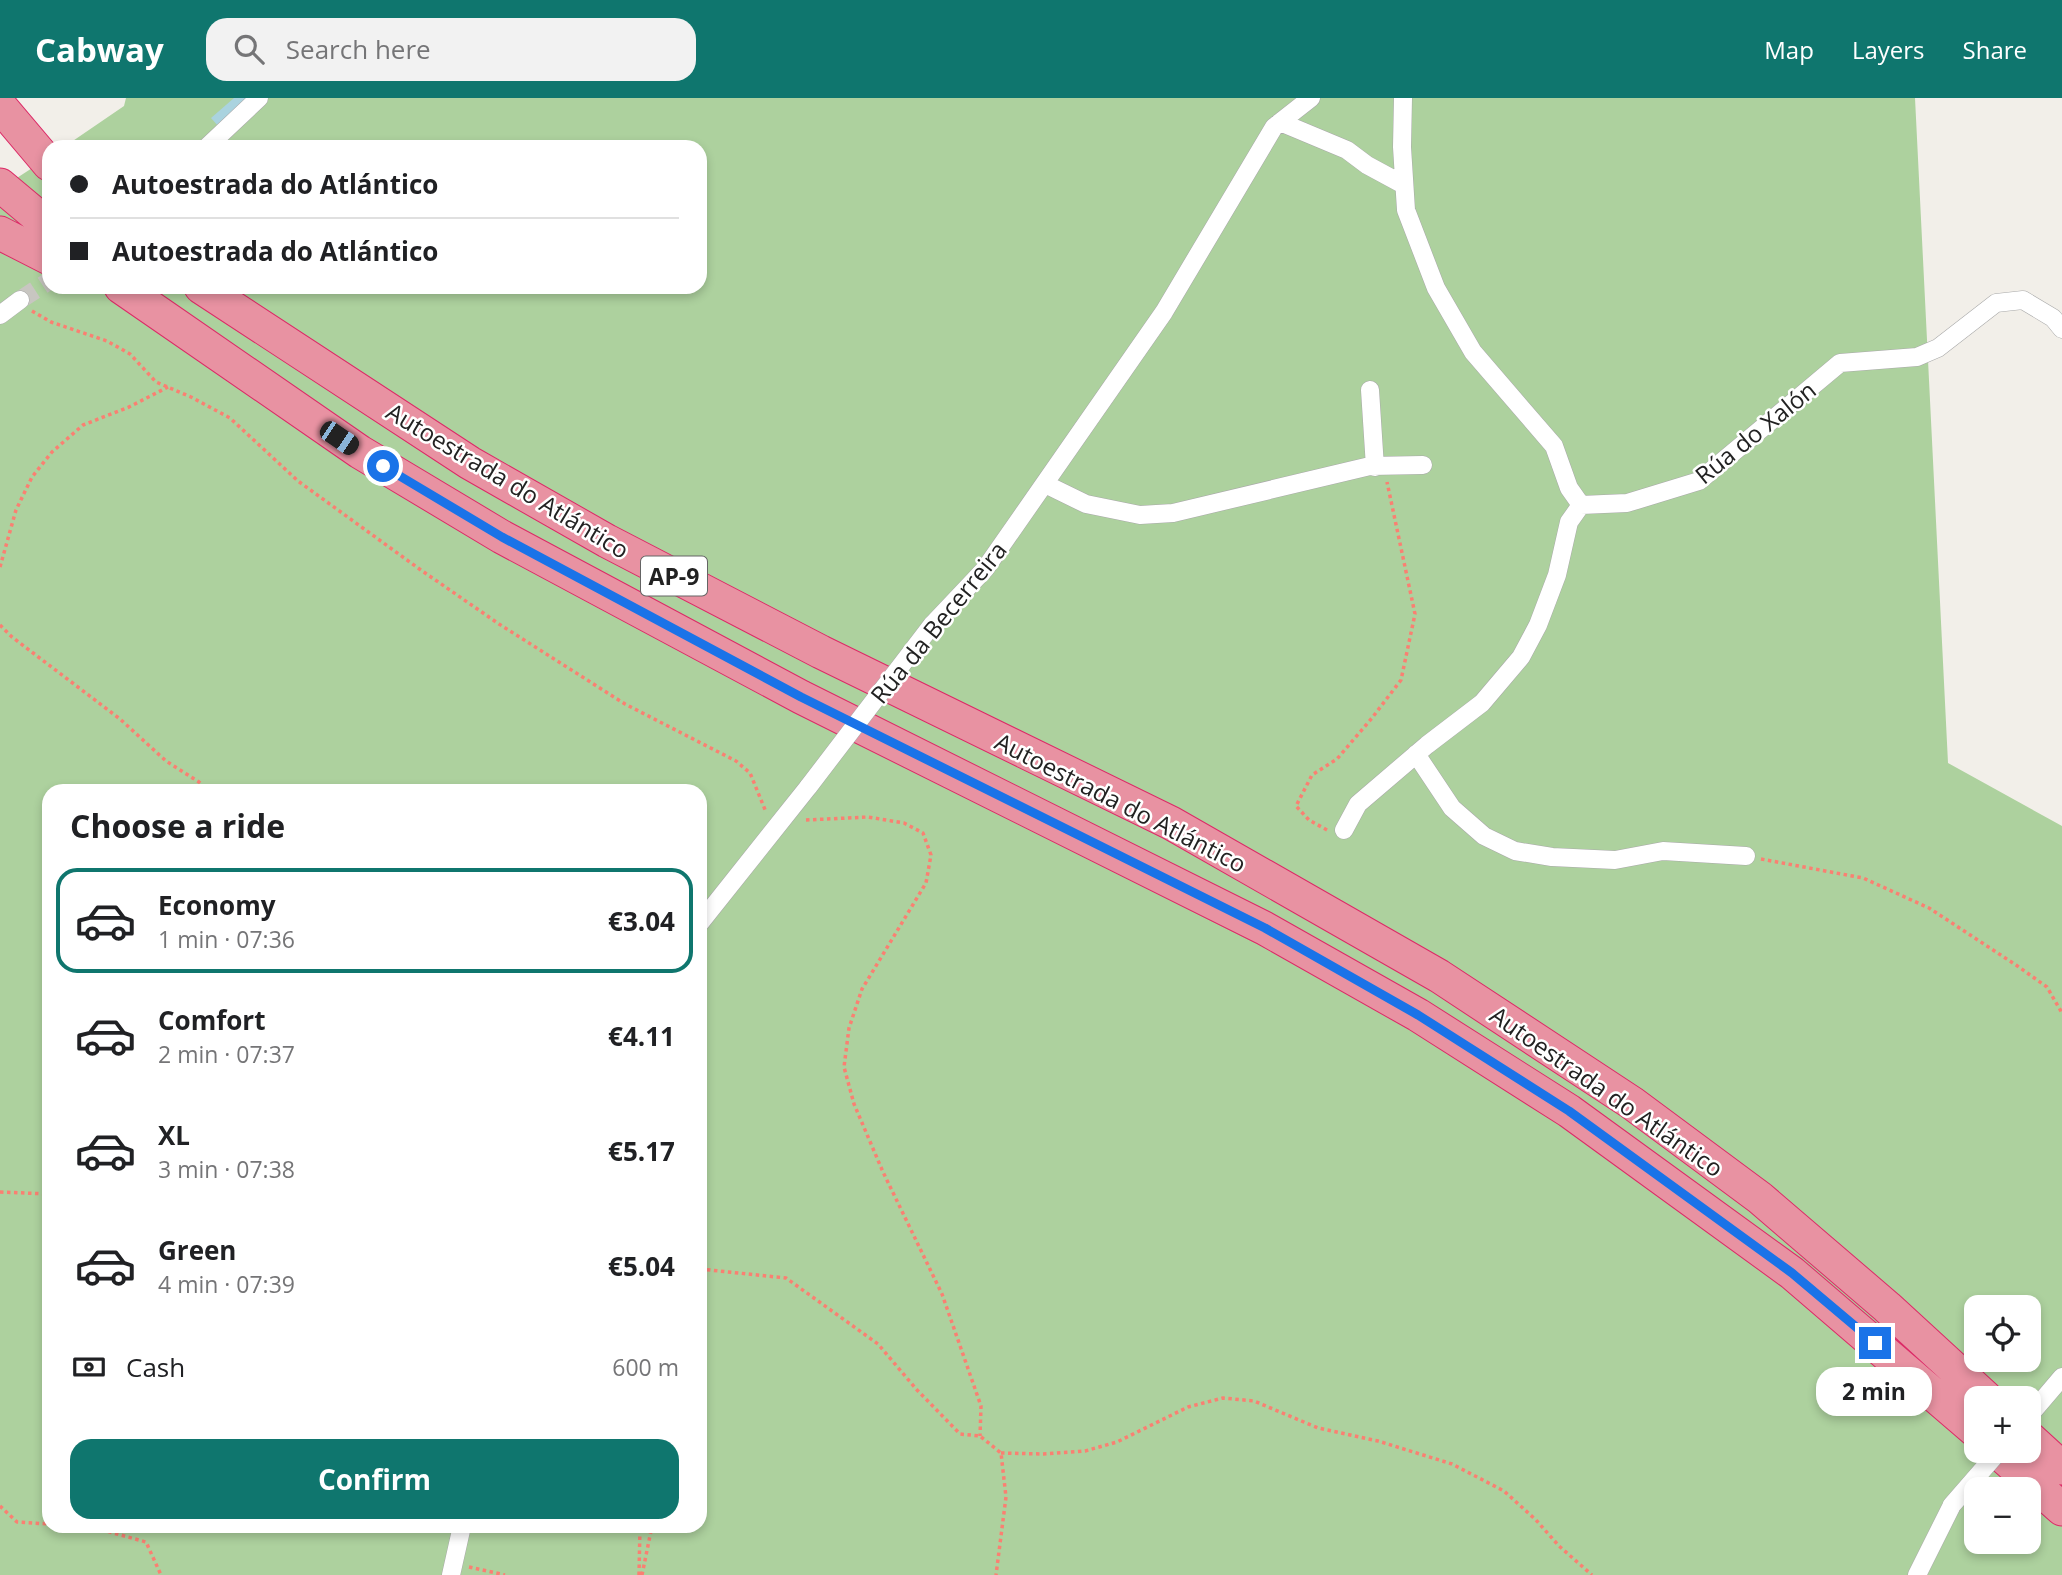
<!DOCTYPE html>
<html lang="en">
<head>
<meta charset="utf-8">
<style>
  body { margin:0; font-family:"Open Sans",sans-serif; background:#f2f2f2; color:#202124; height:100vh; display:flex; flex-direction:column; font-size:26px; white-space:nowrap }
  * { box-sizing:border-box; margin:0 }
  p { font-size:23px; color:#757577 }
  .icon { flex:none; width:38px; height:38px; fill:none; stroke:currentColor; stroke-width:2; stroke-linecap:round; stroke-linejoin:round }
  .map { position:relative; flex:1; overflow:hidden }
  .panel { position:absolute; left:42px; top:686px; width:665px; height:749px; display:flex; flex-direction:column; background:#fff; border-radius:21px; box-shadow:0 4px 10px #0003 }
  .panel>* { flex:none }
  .hud { position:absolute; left:42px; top:42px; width:665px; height:154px; border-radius:21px; box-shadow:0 4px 10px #0003; display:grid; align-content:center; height:154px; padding:0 28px; background:#fff }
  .fabs { position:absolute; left:1964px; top:1197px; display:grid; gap:14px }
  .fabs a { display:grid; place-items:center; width:77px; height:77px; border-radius:14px; background:#fff; box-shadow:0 4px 10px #0003; font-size:35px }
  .end { position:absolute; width:32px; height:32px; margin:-16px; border:9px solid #1a73e8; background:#fff; box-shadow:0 0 0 4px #fff }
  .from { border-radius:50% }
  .bubble { position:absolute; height:49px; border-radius:21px; background:#fff; box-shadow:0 4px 10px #0003; font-size:23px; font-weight:700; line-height:49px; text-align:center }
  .car { position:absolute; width:21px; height:42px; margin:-21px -10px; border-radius:9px; box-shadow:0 0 5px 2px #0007; background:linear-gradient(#222 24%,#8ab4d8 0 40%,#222 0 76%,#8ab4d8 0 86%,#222 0) }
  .hud b { display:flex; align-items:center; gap:24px; height:66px; font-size:26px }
  .hud b+b { border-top:2px solid #e0e0e0 }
  .hud i { width:18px; height:18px; background:#202124 }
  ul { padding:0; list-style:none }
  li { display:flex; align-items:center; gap:21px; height:105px; margin:0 14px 10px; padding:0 14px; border:4px solid transparent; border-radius:21px }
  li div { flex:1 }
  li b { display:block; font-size:26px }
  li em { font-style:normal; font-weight:700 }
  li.on { border-color:#0f766e }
  li>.icon { width:63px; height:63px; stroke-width:1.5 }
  h2 { padding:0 28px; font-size:32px; line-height:84px }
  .pay { display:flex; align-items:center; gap:18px; height:77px; padding:0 28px; font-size:26px }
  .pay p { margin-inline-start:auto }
  .action { display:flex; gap:14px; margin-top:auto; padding:14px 28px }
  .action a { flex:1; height:80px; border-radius:21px; background:#0f766e; color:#fff; font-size:28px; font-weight:700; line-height:80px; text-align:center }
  header { display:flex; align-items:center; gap:42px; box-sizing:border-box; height:98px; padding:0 35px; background:#0f766e; color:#fff }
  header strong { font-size:33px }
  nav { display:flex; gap:38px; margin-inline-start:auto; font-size:24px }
  .search { width:490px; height:63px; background:#f2f2f2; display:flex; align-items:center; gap:18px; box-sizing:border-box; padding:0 24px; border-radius:21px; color:#757577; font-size:26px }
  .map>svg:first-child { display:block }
  .forest { fill:#add19e; fill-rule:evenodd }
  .water { fill:#aad3df }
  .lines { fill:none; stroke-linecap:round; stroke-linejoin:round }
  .minor-tunnel { stroke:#c8c6c1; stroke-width:18; stroke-dasharray:18 9; stroke-linecap:butt }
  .minor-casing { stroke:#a9a9a9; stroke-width:19 }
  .motorway-casing { stroke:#dc2a67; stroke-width:35 }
  .path { stroke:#fa8072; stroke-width:3.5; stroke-dasharray:3.5 3.5; stroke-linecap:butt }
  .minor { stroke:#fff; stroke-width:18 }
  .motorway { stroke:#e892a2; stroke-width:33 }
  .minor-bridge-casing { stroke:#a9a9a9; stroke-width:19; stroke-linecap:butt }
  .minor-bridge { stroke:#fff; stroke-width:18 }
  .route { stroke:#1a73e8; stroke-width:9 }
  .labels { text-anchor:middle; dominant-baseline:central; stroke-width:5; stroke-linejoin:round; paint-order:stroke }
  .shield { fill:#fff; stroke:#646464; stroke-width:2 }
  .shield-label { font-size:23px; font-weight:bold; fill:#222 }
  .street-label { font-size:24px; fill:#222; stroke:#fff }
</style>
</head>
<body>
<header>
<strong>Cabway</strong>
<div class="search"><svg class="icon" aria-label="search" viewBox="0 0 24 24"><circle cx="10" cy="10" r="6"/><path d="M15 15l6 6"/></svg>Search here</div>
<nav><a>Map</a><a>Layers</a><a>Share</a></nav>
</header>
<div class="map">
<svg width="2062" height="1477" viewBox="0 0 2062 1477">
  <rect width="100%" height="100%" fill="#f2efe9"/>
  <path class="forest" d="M126,0h1789l33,665 114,63v749h-2062v-1386l49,-32v130h651v-140h-636l60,-41zM49,693h651v735h-651zM1976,1209h52v53h-52zM1976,1300h52v53h-52zM1976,1391h52v53h-52z"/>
  <path class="water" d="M234,0h18l-33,29 -8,-9z"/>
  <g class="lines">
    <path class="minor-tunnel" d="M20,202l29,-19"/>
    <g class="minor-casing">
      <path id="minor" d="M1403,0l-1,49 4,63 30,78 37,64 81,94 15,42 12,17 46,-2 72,-22 141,-118 77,-6 21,-9 58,-45 27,-3 30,18 9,11
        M1280,24l67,28 20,15 37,20
        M207,49l52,-49
        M0,217l20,-15
        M1370,292l5,77
        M1045,386l41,20 54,11 33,-2 197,-47 53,-1
        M932,527l53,-56 179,-257 110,-185 37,-29
        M1416,656l36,54 32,28 31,15 37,6 63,3 48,-9 83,5
        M1344,732l14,-26 69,-59 55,-42 39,-46 17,-32 19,-50 12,-53 12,-17
        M700,825l109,-137
        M2028,1319l34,-40
        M451,1477l11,-49
        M1917,1477l35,-70"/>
    </g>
    <g class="motorway-casing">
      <path id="motorway" d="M0,8l49,58
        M0,87l49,41
        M0,135l49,25
        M121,189l239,165 142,85 299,160 463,231 154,87 151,96 223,162 184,158
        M201,189l269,176 137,78 214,111 350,171 268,153 193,127 128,95 127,109 99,91
        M2028,1339l34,31
        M1997,1353l65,58"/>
    </g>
    <path class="path" d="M32,213l19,11 56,19 23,13 26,28 35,15 39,21 68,63 120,87 81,56 126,80 111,57 14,12 16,39
      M0,469l16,-57 16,-33 20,-25 31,-27 46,-18 39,-20
      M0,527l12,12 108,82 46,42 33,21 10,9
      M806,722l62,-3 36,6 19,10 8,22 -5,28 -64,106 -13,39 -5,39 10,37 29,68 59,122 39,112 -1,30
      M1327,732l-18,-10 -13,-14 16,-31 25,-16 35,-41 29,-38 14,-66 -28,-132
      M1761,761l102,19 66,30 87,57 31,22 15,26
      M0,1094l49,2
      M700,1171l86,9 92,66 39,46 43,44 20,2 21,17 5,44 -10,78
      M1001,1355l42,1 42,-3 32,-9 71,-35 35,-9 31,3 64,27 60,13 74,23 52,27 32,29 23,26 33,29
      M0,1408l17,16 32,2
      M88,1428l58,16 15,33
      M469,1469l36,8
      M639,1477l1,-49
      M642,1477l10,-49"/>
    <use href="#minor" class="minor"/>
    <use href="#motorway" class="motorway"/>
    <g class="minor-bridge-casing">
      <path id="minor-bridge" d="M809,688l123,-161
        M1952,1407l47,-54"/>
    </g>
    <use href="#minor-bridge" class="minor-bridge"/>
  </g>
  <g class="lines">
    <path class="route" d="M383,368l119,71 299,160 464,231 153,87 151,96 223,162 83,70"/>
  </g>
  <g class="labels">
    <rect class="shield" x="641" y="458.5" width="66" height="39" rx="5"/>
    <g class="shield-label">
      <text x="674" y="478">AP-9</text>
    </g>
    <g class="street-label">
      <text transform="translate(1755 334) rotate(-39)">Rúa do Xalón</text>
      <text transform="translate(508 382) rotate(31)">Autoestrada do Atlántico</text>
      <text transform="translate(938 524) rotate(-51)">Rúa da Becerreira</text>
      <text transform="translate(1121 704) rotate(27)">Autoestrada do Atlántico</text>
      <text transform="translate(1607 993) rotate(35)">Autoestrada do Atlántico</text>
    </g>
  </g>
</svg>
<div class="fabs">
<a><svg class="icon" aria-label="locate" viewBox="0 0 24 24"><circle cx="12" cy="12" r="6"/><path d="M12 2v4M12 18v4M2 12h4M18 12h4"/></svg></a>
<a>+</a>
<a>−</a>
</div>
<i class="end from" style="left:383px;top:368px"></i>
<i class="end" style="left:1875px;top:1245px"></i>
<div class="bubble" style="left:1816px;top:1269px;width:116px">2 min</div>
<i class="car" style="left:339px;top:340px;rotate:124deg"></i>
<div class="hud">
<b><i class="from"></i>Autoestrada do Atlántico</b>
<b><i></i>Autoestrada do Atlántico</b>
</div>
<section class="panel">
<h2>Choose a ride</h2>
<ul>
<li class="on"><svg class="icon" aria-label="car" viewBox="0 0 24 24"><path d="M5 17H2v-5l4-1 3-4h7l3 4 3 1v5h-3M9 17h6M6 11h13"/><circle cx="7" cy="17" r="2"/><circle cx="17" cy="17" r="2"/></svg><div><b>Economy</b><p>1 min · 07:36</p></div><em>€3.04</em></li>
<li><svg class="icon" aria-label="car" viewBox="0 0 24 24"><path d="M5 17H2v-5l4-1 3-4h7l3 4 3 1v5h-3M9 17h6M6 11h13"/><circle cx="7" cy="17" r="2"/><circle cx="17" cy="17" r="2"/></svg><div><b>Comfort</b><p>2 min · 07:37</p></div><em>€4.11</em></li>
<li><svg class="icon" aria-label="car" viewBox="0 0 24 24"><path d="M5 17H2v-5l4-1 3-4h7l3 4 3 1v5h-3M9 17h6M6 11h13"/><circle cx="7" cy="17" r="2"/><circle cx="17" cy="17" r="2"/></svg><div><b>XL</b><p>3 min · 07:38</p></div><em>€5.17</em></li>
<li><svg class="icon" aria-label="car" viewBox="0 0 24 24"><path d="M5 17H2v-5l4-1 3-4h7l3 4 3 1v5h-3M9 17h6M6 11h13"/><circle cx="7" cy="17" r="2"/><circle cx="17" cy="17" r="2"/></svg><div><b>Green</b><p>4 min · 07:39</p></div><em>€5.04</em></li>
</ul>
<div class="pay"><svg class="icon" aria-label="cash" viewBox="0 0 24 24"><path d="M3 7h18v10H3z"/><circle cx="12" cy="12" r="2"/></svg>Cash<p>600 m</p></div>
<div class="action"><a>Confirm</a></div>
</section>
</div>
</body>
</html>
